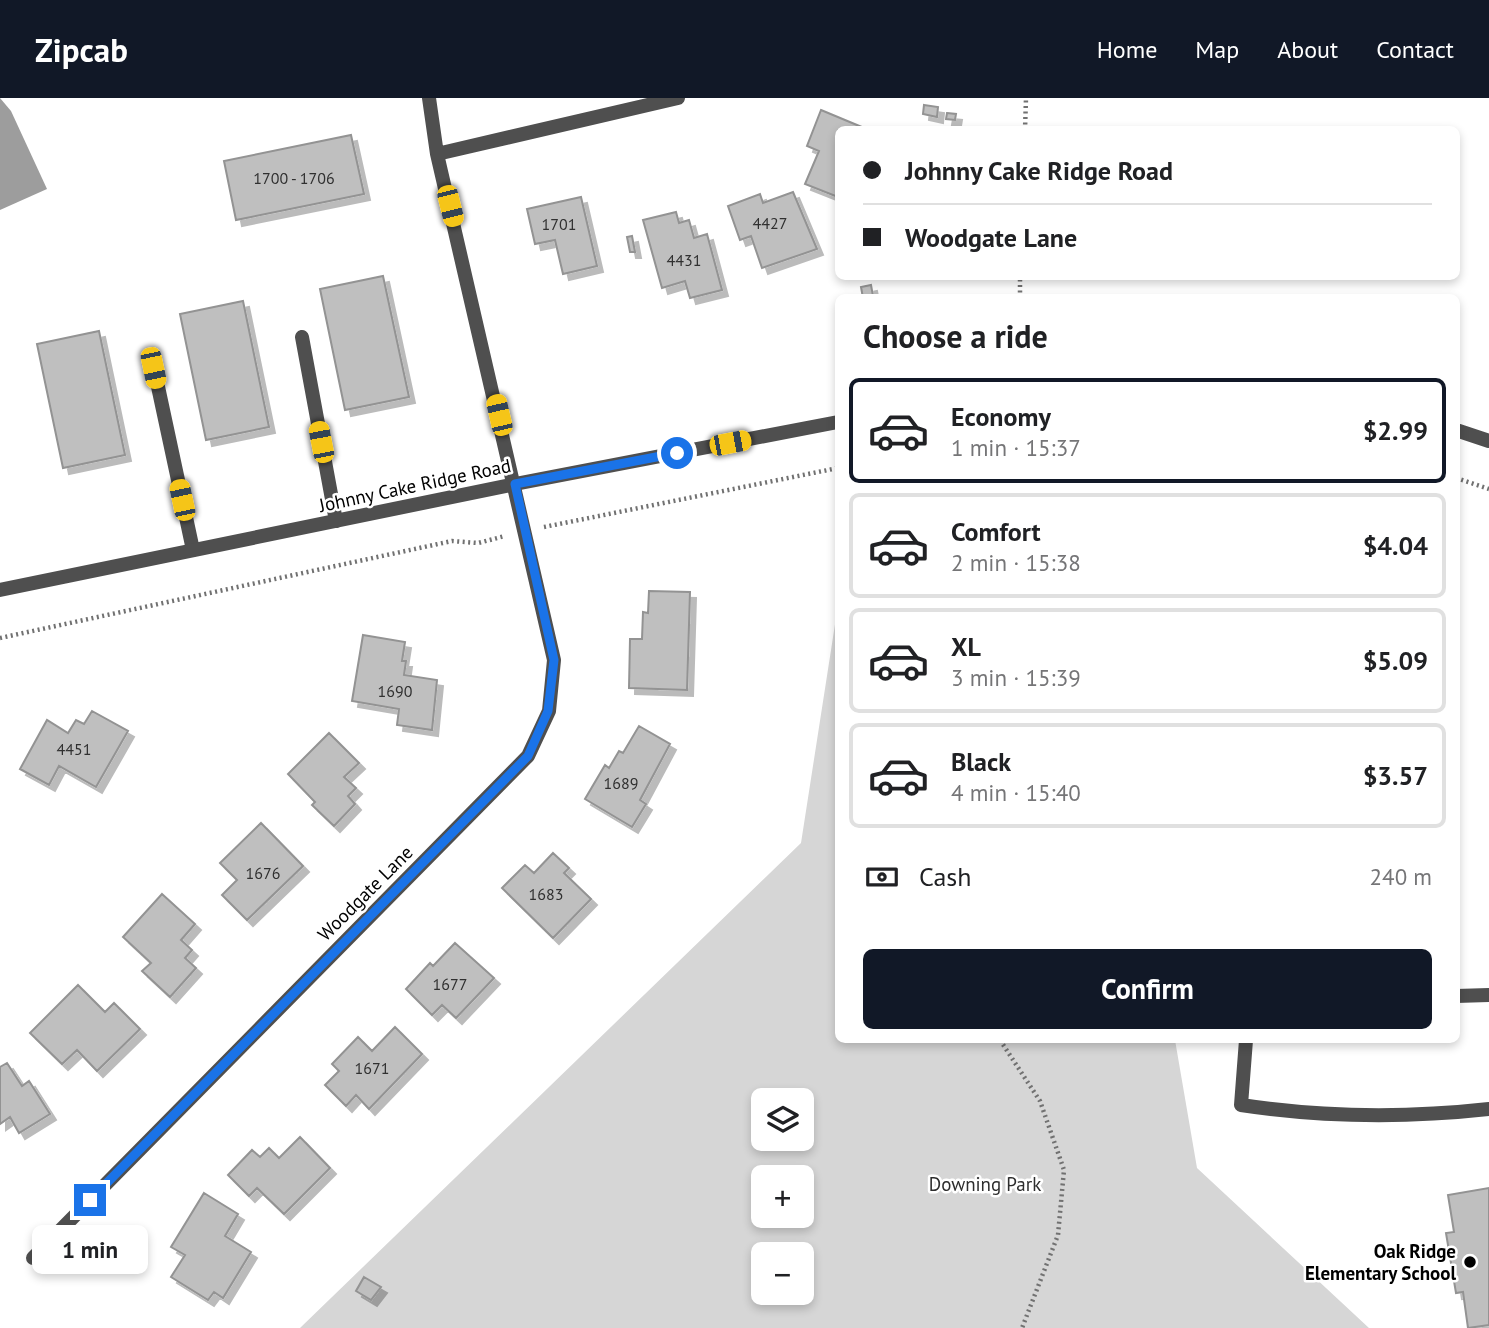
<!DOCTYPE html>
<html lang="en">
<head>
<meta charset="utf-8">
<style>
  body { margin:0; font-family:"PT Sans",sans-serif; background:#f6f6f6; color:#202124; height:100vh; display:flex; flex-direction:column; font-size:26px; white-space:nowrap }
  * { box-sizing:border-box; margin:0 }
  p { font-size:23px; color:#757577 }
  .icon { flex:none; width:38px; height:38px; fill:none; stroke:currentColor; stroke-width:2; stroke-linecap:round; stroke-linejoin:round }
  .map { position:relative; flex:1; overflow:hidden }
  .drawer { position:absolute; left:835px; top:196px; width:625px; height:749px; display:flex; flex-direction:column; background:#fff; border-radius:10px; box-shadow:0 4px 10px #0003 }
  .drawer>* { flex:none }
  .hud { position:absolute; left:835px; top:28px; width:625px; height:154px; border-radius:10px; box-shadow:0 4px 10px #0003; display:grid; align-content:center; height:154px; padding:0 28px; background:#fff }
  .fabs { position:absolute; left:751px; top:990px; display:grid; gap:14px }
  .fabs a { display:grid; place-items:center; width:63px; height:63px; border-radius:10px; background:#fff; box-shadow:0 4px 10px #0003; font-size:35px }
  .end { position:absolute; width:32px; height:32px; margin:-16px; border:9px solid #1a73e8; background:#fff; box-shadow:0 0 0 4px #fff }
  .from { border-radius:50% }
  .bubble { position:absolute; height:49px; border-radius:10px; background:#fff; box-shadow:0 4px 10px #0003; font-size:23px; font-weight:800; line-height:49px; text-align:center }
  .car { position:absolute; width:21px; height:42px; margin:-21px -10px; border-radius:9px; box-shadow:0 0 5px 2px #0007; background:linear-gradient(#f5c518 24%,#345 0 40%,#f5c518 0 76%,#345 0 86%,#f5c518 0) }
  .hud b { display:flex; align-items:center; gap:24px; height:66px; font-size:26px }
  .hud b+b { border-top:2px solid #e0e0e0 }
  .hud i { width:18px; height:18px; background:#202124 }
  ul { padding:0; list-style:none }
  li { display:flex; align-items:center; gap:21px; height:105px; margin:0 14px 10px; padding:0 14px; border:4px solid #e0e0e0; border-radius:10px }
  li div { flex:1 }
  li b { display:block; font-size:26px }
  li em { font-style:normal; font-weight:800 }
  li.current { border-color:#111827 }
  li>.icon { width:63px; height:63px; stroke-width:1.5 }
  h2 { padding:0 28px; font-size:32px; line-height:84px }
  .pay { display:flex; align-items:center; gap:18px; height:77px; padding:0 28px; font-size:26px }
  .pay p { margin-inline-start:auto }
  .primary-button { display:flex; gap:14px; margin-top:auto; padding:14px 28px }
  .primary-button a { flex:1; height:80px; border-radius:10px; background:#111827; color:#fff; font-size:28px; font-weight:800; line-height:80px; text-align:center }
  header { display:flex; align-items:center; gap:42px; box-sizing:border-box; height:98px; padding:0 35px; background:#111827; color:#fff }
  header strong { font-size:33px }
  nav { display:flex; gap:38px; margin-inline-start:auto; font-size:24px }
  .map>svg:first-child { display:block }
  .green { fill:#d6d6d6; fill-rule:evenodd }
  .water { fill:#9d9d9d }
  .building { fill:#bfbfbf; stroke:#939393; stroke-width:2; filter:url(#shadow) }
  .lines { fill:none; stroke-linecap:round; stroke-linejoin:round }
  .path { stroke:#717171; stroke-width:4.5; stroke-dasharray:2 3.5; stroke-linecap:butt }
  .service { stroke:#4f4f4f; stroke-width:14 }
  .minor { stroke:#4f4f4f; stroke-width:14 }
  .tertiary { stroke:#4f4f4f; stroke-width:14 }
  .route { stroke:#1a73e8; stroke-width:9 }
  .poi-dot { fill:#000; stroke:#fff; stroke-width:2.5 }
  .labels { text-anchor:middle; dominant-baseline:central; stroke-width:5; stroke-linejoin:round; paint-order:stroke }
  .number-label { font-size:16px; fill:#303030 }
  .street-label { font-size:19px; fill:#000; stroke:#fff }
  .park-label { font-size:19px; fill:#2d2d2d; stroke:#fff }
  .poi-label { font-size:19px; font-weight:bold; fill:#000; stroke:#fff; text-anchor:end }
</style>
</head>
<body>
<header>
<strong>Zipcab</strong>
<nav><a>Home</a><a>Map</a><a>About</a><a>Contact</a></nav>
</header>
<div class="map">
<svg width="1489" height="1230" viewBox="0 0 1489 1230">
  <defs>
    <filter id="shadow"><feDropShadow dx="6" dy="6" stdDeviation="0" flood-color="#0004"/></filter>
  </defs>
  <rect width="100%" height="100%" fill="#fff"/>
  <path class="green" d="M838,507v435h337l22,128 172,160h-1069l501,-485zM763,1003h39v38h-39zM763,1080h39v38h-39zM763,1157h39v38h-39z"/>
  <path class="water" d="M0,0l11,13 36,78 -47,21z"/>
  <path class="building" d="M924,7l14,2 -1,10 -14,-3z
    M821,12l48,20h-31v67l-33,-13 14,-33 -12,-5z
    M947,15l9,1 -1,6 -9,-1z
    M351,37l13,59 -128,26 -12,-59z
    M793,94l24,57 -55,19 -11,-32 -11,4 -12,-34 32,-12 3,9z
    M581,99l16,69 -34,8 -8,-34 -20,4 -8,-35z
    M676,114l3,11 10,-3 5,18 13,-4 15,56 -32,8 -5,-17 -23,7 -19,-68z
    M632,138l3,16h-5l-3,-15z
    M383,178l26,121 -64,13 -25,-121z
    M871,187l2,11 -10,2 -2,-11z
    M243,203l26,126 -63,13 -26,-126z
    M99,233l26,124 -62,13 -26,-124z
    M649,493l41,1 -3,98 -58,-2 1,-49h12l1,-27 5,1z
    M363,537l42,7 -3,19h4l-2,14 33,5 -5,50 -35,-5 2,-16 -47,-8z
    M92,613l36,20 -32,56 -37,-21 -10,19 -29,-16 27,-49 21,13 8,-13 8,4z
    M639,628l31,18 -30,56 6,4 -14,23 -47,-28 20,-34 4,3 10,-17 4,2z
    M329,635l30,30 -15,14 12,11 -8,8 7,8 -21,22 -22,-21 3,-3 -27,-28z
    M261,725l42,43 -56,54 -25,-25 15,-15 -17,-17z
    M553,755l16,15 -5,5 27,26 -38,39 -51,-50 23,-23 9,8z
    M162,796l33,30 -14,16 11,10 -7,8 11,10 -26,29 -28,-26 9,-8 -28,-26z
    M455,845l39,35 -38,40 -14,-13 -10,10 -26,-26 24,-26 3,3z
    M78,887l27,27 9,-9 26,26 -43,42 -20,-21 -15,14 -32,-31z
    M395,929l27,27 -53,55 -13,-14 -10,11 -21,-21 14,-14 -7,-7 26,-27 14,14z
    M7,965l15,23 7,-5 21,33 -31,19 -9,-16 -10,7v-57z
    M300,1039l30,31 -46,46 -27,-26 -8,8 -21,-21 24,-25 8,7 9,-9 10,10z
    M1489,1090v137l-21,3 -5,-36 -7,1 -10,-60 8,-1 -6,-37z
    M204,1095l34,21 -13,22 26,16 -28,46 -9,-6 -6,8 -37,-23 14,-22 -14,-8z
    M364,1179l17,10 -10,13 -15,-9z"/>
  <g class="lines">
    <path class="path" d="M1025,32l1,-32
      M1020,200v-22
      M1456,380l33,11
      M544,429l294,-59
      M0,540l452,-97 26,2 27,-7
      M1000,942l40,61 24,69 -6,65 -36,93"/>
    <path class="service" d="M302,239l34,184
      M154,270l39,182
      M1456,898l33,-1
      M1246,942l-5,65c80,12 167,13 248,4"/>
    <path class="minor" d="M437,56l241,-56
      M33,1160l495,-502 21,-45 5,-51 -117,-506 -8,-56"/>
    <path class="tertiary" d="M1456,332l33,11
      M0,492l515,-106 323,-62"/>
  </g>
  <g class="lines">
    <path class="route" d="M90,1102l438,-444 20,-45 6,-51 -39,-176 162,-31"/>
  </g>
  <circle class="poi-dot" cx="1470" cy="1164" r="7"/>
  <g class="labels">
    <g class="number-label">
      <text x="294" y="80">1700 - 1706</text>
      <text x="770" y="125">4427</text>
      <text x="559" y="126">1701</text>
      <text x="684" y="162">4431</text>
      <text x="395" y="593">1690</text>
      <text x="74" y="651">4451</text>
      <text x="621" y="685">1689</text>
      <text x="263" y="775">1676</text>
      <text x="546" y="796">1683</text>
      <text x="450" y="886">1677</text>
      <text x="372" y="970">1671</text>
    </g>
    <g class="street-label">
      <text transform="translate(415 387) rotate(-12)">Johnny Cake Ridge Road</text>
      <text transform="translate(365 795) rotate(-45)">Woodgate Lane</text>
    </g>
    <g class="park-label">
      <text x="985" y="1086">Downing Park</text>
    </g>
    <g class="poi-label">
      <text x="1456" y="1153">Oak Ridge<tspan x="1456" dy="22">Elementary School</tspan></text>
    </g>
  </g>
</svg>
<div class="fabs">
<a><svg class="icon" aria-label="layers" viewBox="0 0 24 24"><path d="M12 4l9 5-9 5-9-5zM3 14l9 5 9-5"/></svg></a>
<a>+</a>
<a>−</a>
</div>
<i class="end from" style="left:677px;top:355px"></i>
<i class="end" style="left:90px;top:1102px"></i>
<div class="bubble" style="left:32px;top:1127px;width:116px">1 min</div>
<i class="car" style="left:450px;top:108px;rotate:166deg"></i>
<i class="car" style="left:153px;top:270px;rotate:168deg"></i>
<i class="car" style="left:499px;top:317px;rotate:347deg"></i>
<i class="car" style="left:321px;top:344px;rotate:349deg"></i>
<i class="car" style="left:730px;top:345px;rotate:79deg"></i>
<i class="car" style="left:182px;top:402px;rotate:348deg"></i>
<div class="hud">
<b><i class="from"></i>Johnny Cake Ridge Road</b>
<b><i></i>Woodgate Lane</b>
</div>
<section class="drawer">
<h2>Choose a ride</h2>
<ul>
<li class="current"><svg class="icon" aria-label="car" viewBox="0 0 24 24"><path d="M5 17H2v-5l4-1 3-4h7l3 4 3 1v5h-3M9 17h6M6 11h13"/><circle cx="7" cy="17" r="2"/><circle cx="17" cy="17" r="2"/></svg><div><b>Economy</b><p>1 min · 15:37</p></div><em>$2.99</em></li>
<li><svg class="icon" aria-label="car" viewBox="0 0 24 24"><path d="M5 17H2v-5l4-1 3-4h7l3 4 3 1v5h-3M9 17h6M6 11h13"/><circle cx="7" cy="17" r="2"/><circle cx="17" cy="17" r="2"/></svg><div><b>Comfort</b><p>2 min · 15:38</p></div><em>$4.04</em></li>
<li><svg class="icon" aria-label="car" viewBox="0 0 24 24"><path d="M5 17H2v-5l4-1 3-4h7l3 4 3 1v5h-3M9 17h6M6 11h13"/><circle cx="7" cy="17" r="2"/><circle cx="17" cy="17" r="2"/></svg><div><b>XL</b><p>3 min · 15:39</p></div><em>$5.09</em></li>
<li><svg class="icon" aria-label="car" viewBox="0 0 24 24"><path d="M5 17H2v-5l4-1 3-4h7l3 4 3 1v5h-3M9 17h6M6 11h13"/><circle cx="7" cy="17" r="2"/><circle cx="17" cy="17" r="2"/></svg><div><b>Black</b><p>4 min · 15:40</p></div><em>$3.57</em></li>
</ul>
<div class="pay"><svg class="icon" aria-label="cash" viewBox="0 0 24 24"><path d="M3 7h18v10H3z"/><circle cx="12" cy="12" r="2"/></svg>Cash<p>240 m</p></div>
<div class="primary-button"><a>Confirm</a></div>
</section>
</div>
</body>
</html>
